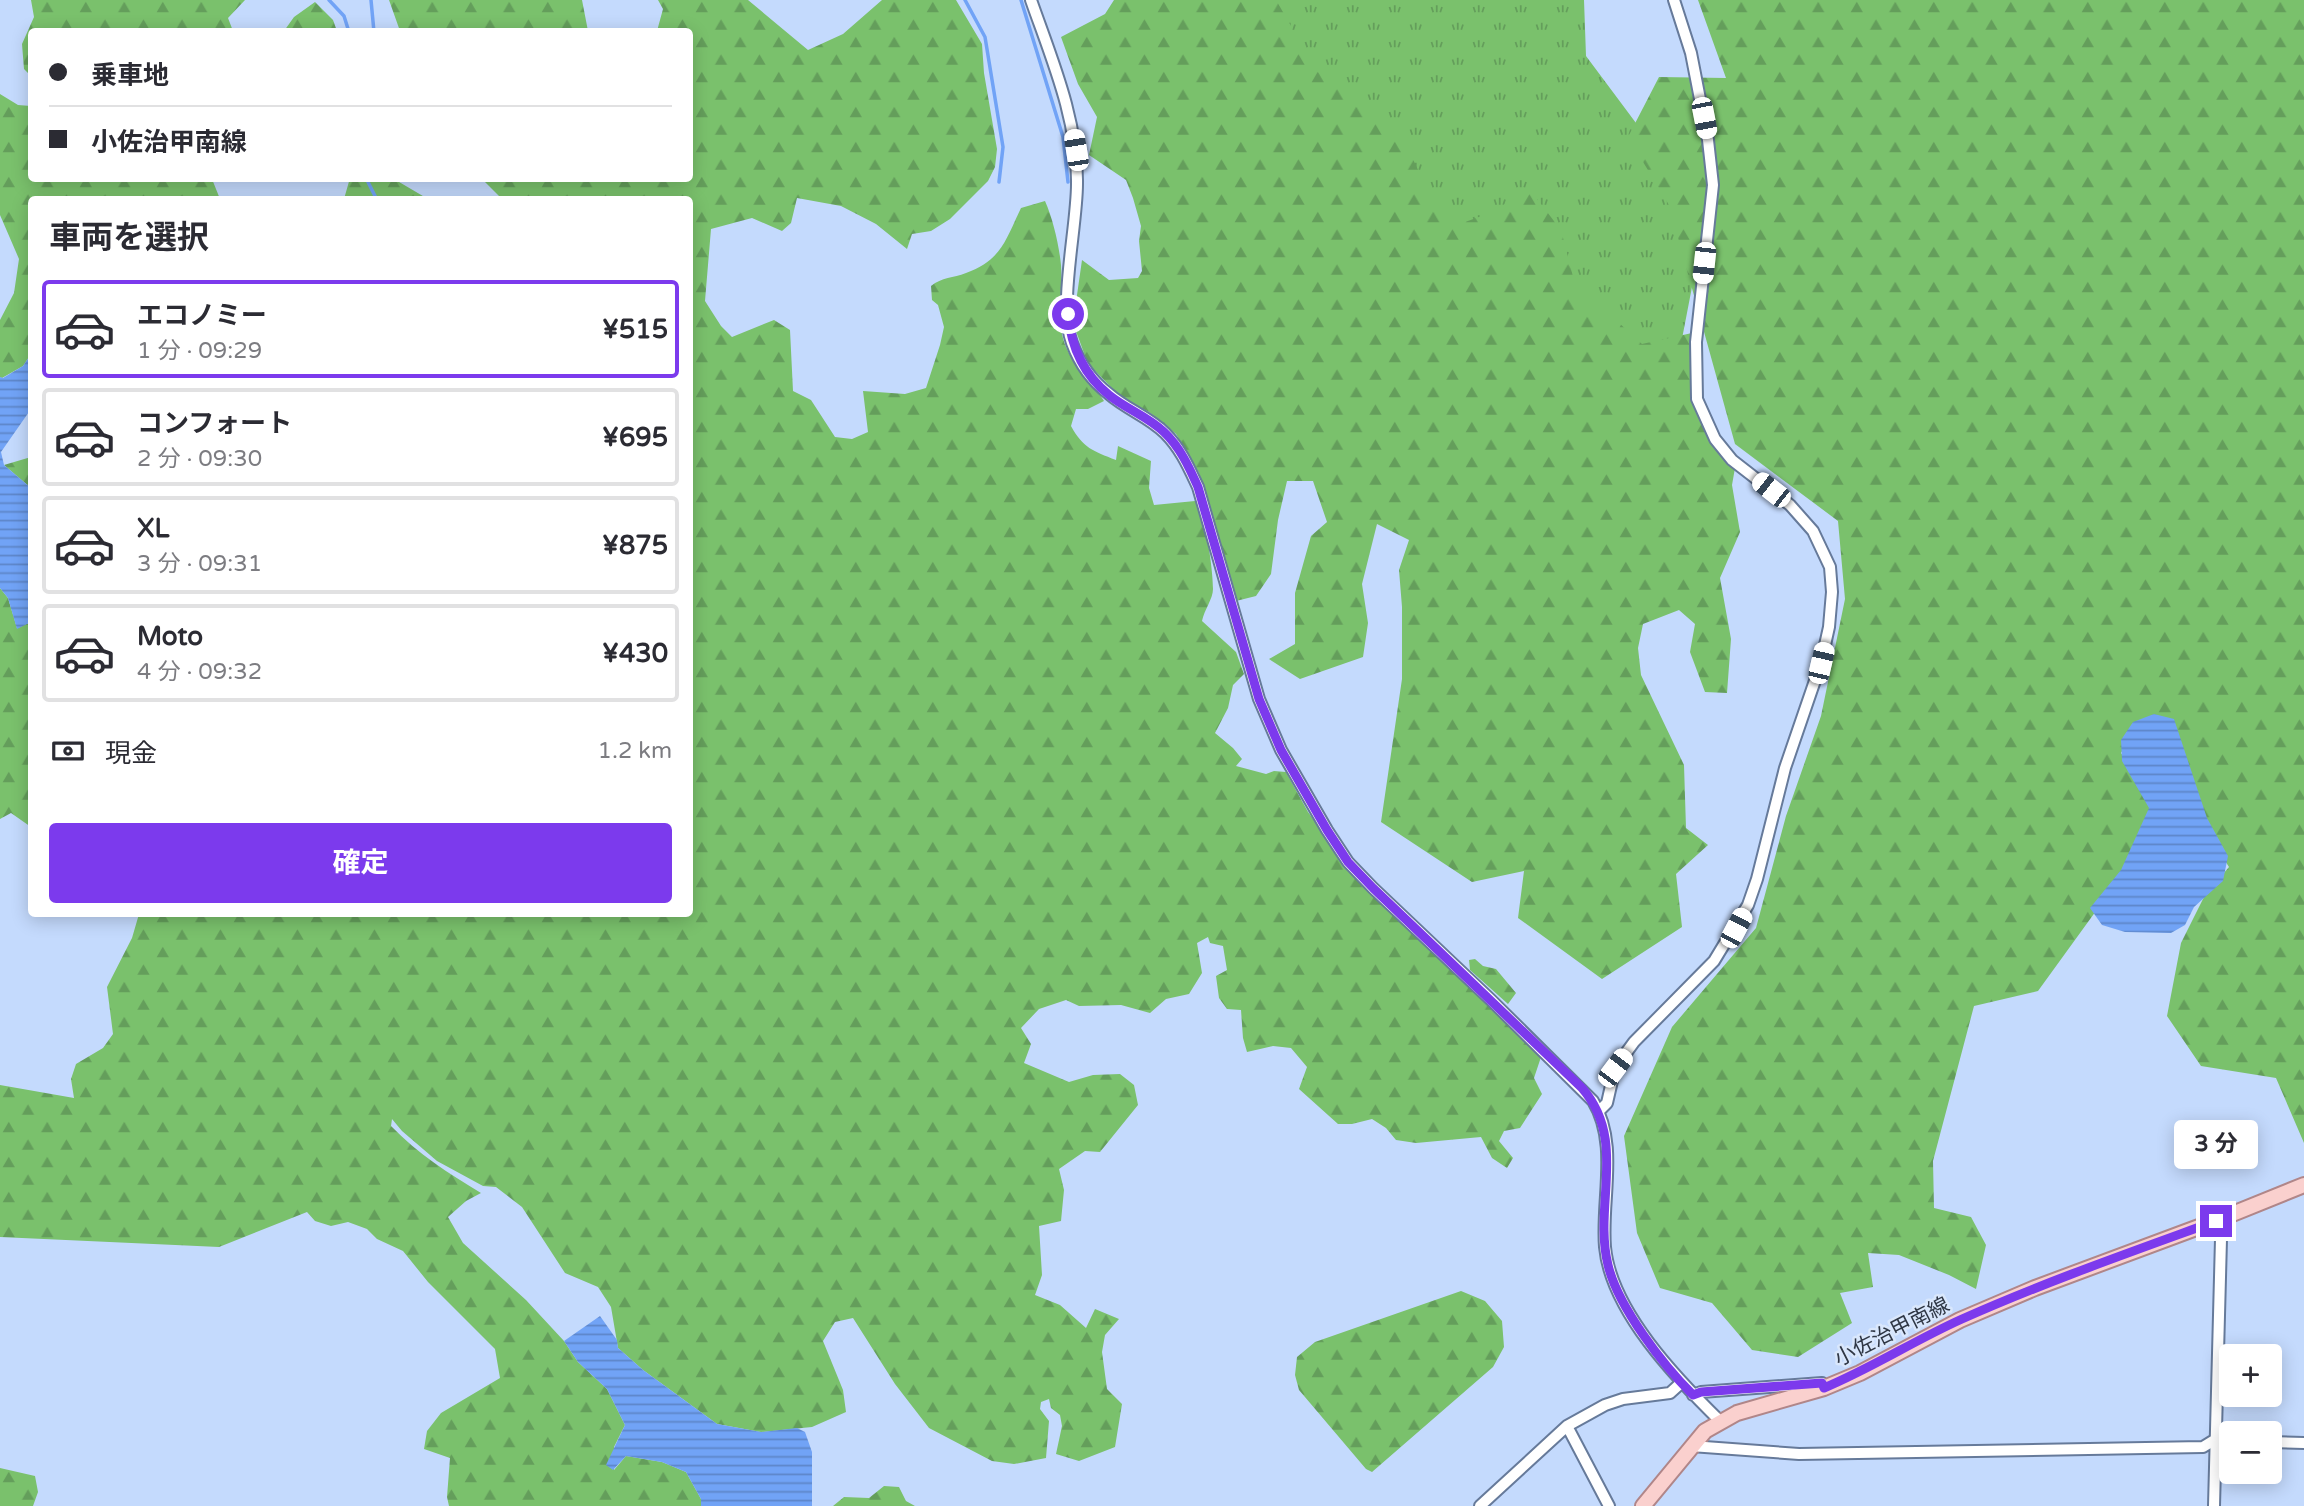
<!DOCTYPE html>
<html lang="ja">
<head>
<meta charset="utf-8">
<style>
  body { margin:0; font-family:"Varela Round","Noto Sans JP",sans-serif; background:#f7f7f7; color:#2b2b33; height:100vh; display:flex; flex-direction:column; font-size:26px; white-space:nowrap }
  * { box-sizing:border-box; margin:0 }
  p { font-size:23px; color:#7c7c81 }
  .icon { flex:none; width:38px; height:38px; fill:none; stroke:currentColor; stroke-width:2; stroke-linecap:round; stroke-linejoin:round }
  .map { position:relative; flex:1; overflow:hidden }
  .sheet { position:absolute; left:28px; top:196px; width:665px; height:721px; display:flex; flex-direction:column; background:#fff; border-radius:7px; box-shadow:0 4px 18px #0003 }
  .sheet>* { flex:none }
  .top-card { position:absolute; left:28px; top:28px; width:665px; height:154px; border-radius:7px; box-shadow:0 4px 18px #0003; display:grid; align-content:center; height:154px; padding:0 21px; background:#fff }
  .fabs { position:absolute; left:2219px; top:1344px; display:grid; gap:14px }
  .fabs a { display:grid; place-items:center; width:63px; height:63px; border-radius:7px; background:#fff; box-shadow:0 4px 18px #0003; font-size:35px }
  .end { position:absolute; width:32px; height:32px; margin:-16px; border:9px solid #7c3aed; background:#fff; box-shadow:0 0 0 4px #fff }
  .from { border-radius:50% }
  .bubble { position:absolute; height:49px; border-radius:7px; background:#fff; box-shadow:0 4px 18px #0003; font-size:23px; font-weight:700; line-height:49px; text-align:center }
  .car { position:absolute; width:21px; height:42px; margin:-21px -10px; border-radius:9px; box-shadow:0 0 5px 2px #0007; background:linear-gradient(#fff 24%,#345 0 40%,#fff 0 76%,#345 0 86%,#fff 0) }
  .top-card b { display:flex; align-items:center; gap:24px; height:66px; font-size:26px }
  .top-card b+b { border-top:2px solid #e1e1e2 }
  .top-card i { width:18px; height:18px; background:#2b2b33 }
  ul { padding:0; list-style:none }
  li { display:flex; align-items:center; gap:21px; height:98px; margin:0 14px 10px; padding:0 7px; border:4px solid #e1e1e2; border-radius:7px }
  li div { flex:1 }
  li b { display:block; font-size:26px }
  li em { font-style:normal; font-weight:700 }
  li.selected { border-color:#7c3aed }
  li>.icon { width:63px; height:63px; stroke-width:1.5 }
  h2 { padding:0 21px; font-size:32px; line-height:84px }
  .pay { display:flex; align-items:center; gap:18px; height:77px; padding:0 21px; font-size:26px }
  .pay p { margin-inline-start:auto }
  .action { display:flex; gap:14px; margin-top:auto; padding:14px 21px }
  .action a { flex:1; height:80px; border-radius:7px; background:#7c3aed; color:#fff; font-size:28px; font-weight:700; line-height:80px; text-align:center }
  .map>svg:first-child { display:block }
  .grass { fill:url(#grass-tufts) }
  .forest { fill:url(#forest-firs) }
  .water { fill:url(#water-rules) }
  .lines { fill:none; stroke-linecap:round; stroke-linejoin:round }
  .stream { stroke:#71a3f6; stroke-width:3.5 }
  .minor-casing { stroke:#667a9a; stroke-width:14 }
  .major-casing { stroke:#b08689; stroke-width:18 }
  .minor { stroke:#fff; stroke-width:10 }
  .major { stroke:#fad0ce; stroke-width:14 }
  .route { stroke:#7c3aed; stroke-width:9 }
  .labels { text-anchor:middle; dominant-baseline:central; stroke-width:5; stroke-linejoin:round; paint-order:stroke }
  .street-label { font-size:21px; fill:#2f3745; stroke:#d9e7fc }
</style>
</head>
<body>
<div class="map">
<svg width="2304" height="1506" viewBox="0 0 2304 1506">
  <defs>
    <pattern id="grass-tufts" width="24" height="20" patternUnits="userSpaceOnUse" patternTransform="scale(1.75)"><rect width="24" height="20" fill="#7ac16c"/><path d="M3 7l-1-3M5 7V3M7 7l1-3M15 17l-1-3M17 17v-4M19 17l1-3" fill="none" stroke="#649e5b"/></pattern>
    <pattern id="forest-firs" width="22" height="20" patternUnits="userSpaceOnUse" patternTransform="scale(1.75)"><rect width="22" height="20" fill="#7ac16c"/><path d="M5 1l3.5 6h-7zM16 11l3.5 6h-7z" fill="#649e5b"/></pattern>
    <pattern id="water-rules" width="6" height="5" patternUnits="userSpaceOnUse" patternTransform="scale(1.75)"><rect width="6" height="5" fill="#71a3f6"/><path d="M0 2.5h6" fill="none" stroke="#5d86c9"/></pattern>
  </defs>
  <rect width="100%" height="100%" fill="#c4dafd"/>
  <path class="grass" d="M1257,0h327l2,56 91,122 20,83 -16,83 -35,17 -228,-142z"/>
  <path class="forest" d="M31,0h214l-17,18 5,13 -201,1 -1,44 -7,-7 -2,-25 12,-27z
    M389,0h193l6,31h-188z
    M658,0h90l60,50 35,-16 39,-34h74l26,44 2,29 13,76 -2,18 -7,14 -38,38 -19,12 -19,3 -5,15 -31,-25 -35,-18 -44,-8 -6,25 -9,8 -30,-13 -41,11 -6,72 16,25 11,11 42,-17 16,10 3,61 18,9 24,37 17,2 16,-7 -5,-41 42,3 21,-6 14,-43 4,-18 -6,-22 -6,-5 -1,-14c11,-9 22,-8 35,-13 36,-13 40,-34 55,-65l24,-7c8,18 14,44 16,64 2,28 -6,55 5,82 9,22 27,35 38,54l-16,8h-12l-5,17c12,22 22,25 45,34l2,-14 33,15 -2,27 5,17 41,-4c11,15 18,69 18,88 0,10 -9,21 -11,32l34,31 8,22 -11,11 -5,23 -13,25 18,15 9,11 -6,7 30,8 8,-3 12,1 22,40 39,53 194,192 -7,21 8,16 -22,34 -16,3 -5,10 14,17 -6,10 -15,-10 -11,-21 -65,6 -20,-3 -10,-12 -14,-9 -20,5h-14l-39,-35 8,-22 -16,-19 -18,-2 -26,6 -4,-14 -2,-28 -14,-1 -8,-11 -3,-22 11,-6 -4,-24 -13,-3 -2,-6 -11,6 5,30 -13,21 -23,5 -16,14 -29,-8 -42,1 -13,-6 -27,9 -18,19 10,16 -7,19 45,19 24,-7 27,-1 14,11 4,20 -38,47 -15,-1 -26,18 5,21 -3,31 -22,5 3,49 -7,20 25,10 26,23 9,-19 24,10 -14,16 -3,17 5,37 15,15 -7,43 -36,14 -23,-7 6,-28 -2,-11 -9,-7 -2,-9 -8,3 -1,7 9,12 -3,37 -32,6 -22,-3 -63,-33 -34,-44 -42,-66 -18,4 -12,19 20,49 3,22 -34,15 -51,5 -44,-8 -74,-54 -25,-22 -7,-41 -13,-20 -33,-14 -43,-66 -26,-20 -13,-1 -46,-25 -35,-30 -10,-12 -1,7c27,28 57,47 90,67l-15,8 -18,16 15,26 63,57 38,41 14,21 29,27 18,36 -11,22v23l12,-14 36,6 24,10 15,27v7h-252l-2,-9 3,-39 -26,-9 3,-18 14,-18 59,-35 -5,-29 -67,-67 -25,-31 -26,-12 -10,-10 -19,-7 -17,4 -16,-5 -8,-9 -88,35 -219,-10v-152l74,13 -3,-19 5,-15 27,-16 10,-14 -6,-47 25,-49 7,-24h551v-714l-188,-1 -20,-20 208,-1v-146l-33,-1 6,-22z
    M1114,0h162l41,71 93,82 26,55 21,17 30,-11 43,-24 31,40 17,66 40,26 24,22 50,-11v64l43,71 -3,17 8,47 -20,46 11,61 -4,54 -22,-1 -15,-40 5,-28 -16,-14 -36,14 -5,24 3,27 43,90 2,63 22,17 -32,29 6,53 -80,52 -84,-61 6,-47 -52,11 -91,-60 21,-143v-72l-3,-37 10,-30 -32,-16 -15,60 6,39 -5,34 -63,22 -31,-20 26,-15v-51l16,-57 16,-14 -14,-41h-26l-9,39 -7,54 -15,22 -20,5 -37,-128 -23,-39 -27,-22 -26,-13 -35,-35 -15,-41 9,-63 27,20 29,-2 4,-7 -3,-30 2,-15 -8,-28 -7,-18 -37,-25 8,-38 -19,-33 -17,-47 44,-23z
    M1698,0h606v1143l-28,-65 -75,-12 -34,-50 14,-73 24,-48 24,-28 -91,-144 -17,30 38,50 -29,61 -92,127 -64,15 -41,155 1,47 37,9 15,28 -10,44 -27,-14 -50,-20 -31,-2 5,34 -33,6 12,30 -54,34 -46,-7 -40,-47 -52,-15 -23,-55 -13,-97 48,-109 84,-99 30,-112 35,-100 24,-117 -7,-78 -103,-77 -66,-239 -41,-68 31,-60 67,1z
    M315,2l18,18 4,11h-53l10,-14z
    M0,94l18,11 13,1 1,72 180,1 8,20 -188,1 -1,154 -8,12 -21,12 -2,-1v-57l14,-27 5,-34 -19,-44z
    M350,178l44,1 34,20h-84z
    M31,457v31l-27,-23z
    M0,588l8,10 9,30 14,-6v205l-20,-14 -11,6z
    M1475,959l8,7 13,3 20,24 -8,11 -38,-34 -1,-10z
    M1461,1291l24,10 17,20 2,26 -11,20 -121,105 -6,-3 -67,-79 -4,-15 2,-18 18,-15z
    M0,1468l35,8 3,16 -5,14h-33z
    M884,1486l15,1 7,14 9,5h-82l11,-9 25,1z"/>
  <path class="water" d="M31,354v55l-30,43 3,13 27,23v134l-14,7 -9,-31 -8,-10v-211l3,1 20,-12z
    M2154,714l20,5 33,99 21,38 -5,25 -29,26 -9,18 -14,8 -46,-1 -23,-7 -12,-17 31,-38 28,-62 -27,-47 -1,-21 12,-18z
    M600,1316l17,24 1,8 25,22 74,54 44,8 36,-4 8,4 7,20v54h-111v-7l-15,-27 -24,-10 -36,-6 -13,14 -7,-5 19,-40 -18,-36 -29,-27 -14,-21z"/>
  <g class="lines">
    <path class="stream" d="M329,0l15,16 5,16
      M371,0l3,32
      M965,0l20,37 18,110 -4,35
      M1021,0l42,137 5,45
      M366,178l11,22"/>
    <g class="minor-casing">
      <path id="minor" d="M1031,0c21,60 47,120 46,184 0,43 -19,122 -5,159 7,19 20,38 37,51 17,15 40,23 56,39 16,16 24,35 33,54l61,212 22,51 46,80 21,32 25,26 118,112 102,101c26,43 8,98 12,146 6,64 72,132 116,175
        M1599,1111l8,-8 8,-35 19,-26 80,-81 34,-56 9,-26 28,-111 36,-105 8,-36 3,-35 -2,-25 -17,-36 -23,-26 -58,-45 -17,-21 -18,-40 -1,-57 17,-157 -5,-45 -17,-87 -17,-53
        M1693,1395l8,-3 121,-9 2,4
        M1567,1426l42,80
        M2270,1442l34,1
        M1691,1446l108,8 404,-7 13,-8 15,1
        M1480,1506l87,-80 38,-21 18,-6 47,-6 11,-10
        M2214,1506l7,-267 -6,-18"/>
    </g>
    <g class="major-casing">
      <path id="major" d="M1643,1506l62,-75 32,-18 87,-25 36,-15 100,-53 75,-32 180,-67 89,-36"/>
    </g>
    <use href="#minor" class="minor"/>
    <use href="#major" class="major"/>
  </g>
  <g class="lines">
    <path class="route" d="M1068,314c3,32 16,61 41,81 17,14 38,21 55,37 16,15 25,35 34,55l61,212 22,51 46,80 21,32 25,26 209,200c46,53 11,116 26,177 10,42 55,100 85,130l8,-3 121,-9 2,5c48,-20 91,-48 138,-69 83,-37 169,-67 254,-98"/>
  </g>
  <g class="labels">
    <g class="street-label">
      <text transform="translate(1892 1332) rotate(-27)">小佐治甲南線</text>
    </g>
  </g>
</svg>
<div class="fabs">
<a>+</a>
<a>−</a>
</div>
<i class="end from" style="left:1068px;top:314px"></i>
<i class="end" style="left:2216px;top:1221px"></i>
<div class="bubble" style="left:2174px;top:1120px;width:84px">3 分</div>
<i class="car" style="left:1704px;top:118px;rotate:169deg"></i>
<i class="car" style="left:1076px;top:150px;rotate:351deg"></i>
<i class="car" style="left:1704px;top:263px;rotate:186deg"></i>
<i class="car" style="left:1771px;top:490px;rotate:308deg"></i>
<i class="car" style="left:1821px;top:663px;rotate:13deg"></i>
<i class="car" style="left:1736px;top:928px;rotate:28deg"></i>
<i class="car" style="left:1615px;top:1068px;rotate:37deg"></i>
<div class="top-card">
<b><i class="from"></i>乗車地</b>
<b><i></i>小佐治甲南線</b>
</div>
<section class="sheet">
<h2>車両を選択</h2>
<ul>
<li class="selected"><svg class="icon" aria-label="car" viewBox="0 0 24 24"><path d="M5 17H2v-5l4-1 3-4h7l3 4 3 1v5h-3M9 17h6M6 11h13"/><circle cx="7" cy="17" r="2"/><circle cx="17" cy="17" r="2"/></svg><div><b>エコノミー</b><p>1 分 · 09:29</p></div><em>¥515</em></li>
<li><svg class="icon" aria-label="car" viewBox="0 0 24 24"><path d="M5 17H2v-5l4-1 3-4h7l3 4 3 1v5h-3M9 17h6M6 11h13"/><circle cx="7" cy="17" r="2"/><circle cx="17" cy="17" r="2"/></svg><div><b>コンフォート</b><p>2 分 · 09:30</p></div><em>¥695</em></li>
<li><svg class="icon" aria-label="car" viewBox="0 0 24 24"><path d="M5 17H2v-5l4-1 3-4h7l3 4 3 1v5h-3M9 17h6M6 11h13"/><circle cx="7" cy="17" r="2"/><circle cx="17" cy="17" r="2"/></svg><div><b>XL</b><p>3 分 · 09:31</p></div><em>¥875</em></li>
<li><svg class="icon" aria-label="car" viewBox="0 0 24 24"><path d="M5 17H2v-5l4-1 3-4h7l3 4 3 1v5h-3M9 17h6M6 11h13"/><circle cx="7" cy="17" r="2"/><circle cx="17" cy="17" r="2"/></svg><div><b>Moto</b><p>4 分 · 09:32</p></div><em>¥430</em></li>
</ul>
<div class="pay"><svg class="icon" aria-label="cash" viewBox="0 0 24 24"><path d="M3 7h18v10H3z"/><circle cx="12" cy="12" r="2"/></svg>現金<p>1.2 km</p></div>
<div class="action"><a>確定</a></div>
</section>
</div>
</body>
</html>
